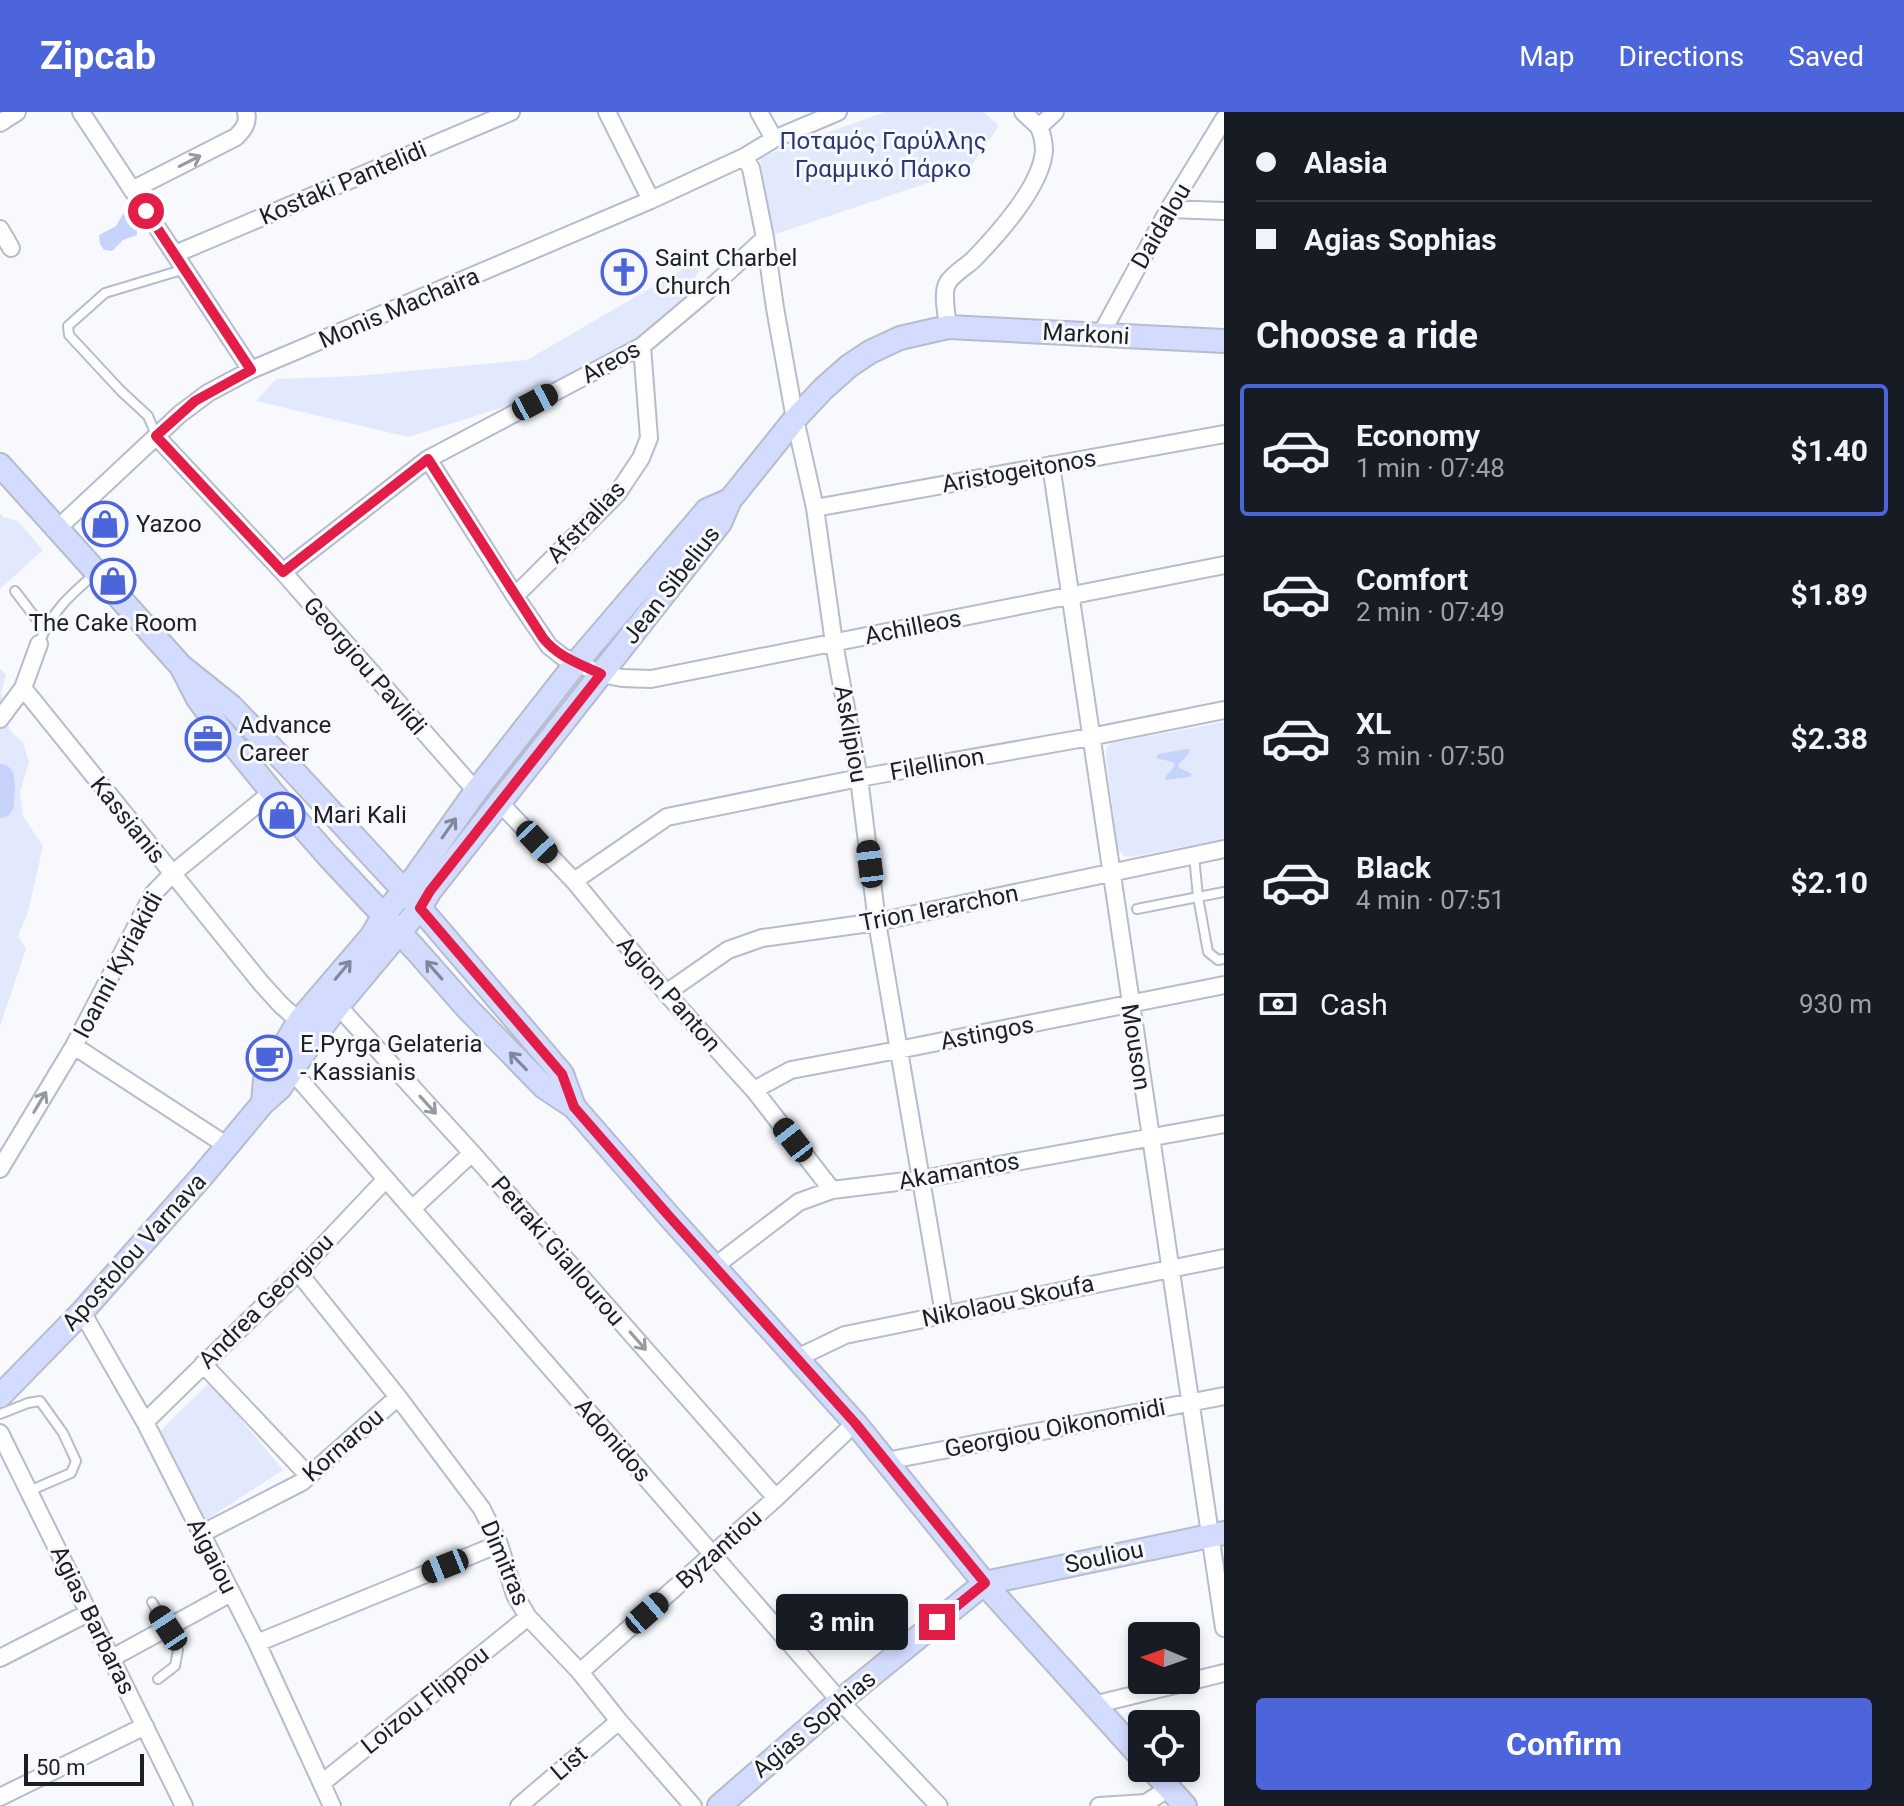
<!DOCTYPE html>
<html lang="en">
<head>
<meta charset="utf-8">
<style>
  body { margin:0; font-family:Roboto,sans-serif; background:#20242c; color:#f1f3f6; height:100vh; display:flex; flex-direction:column; font-size:30px; white-space:nowrap }
  * { box-sizing:border-box; margin:0 }
  p { font-size:26px; color:#9ea1a6 }
  .icon { flex:none; width:44px; height:44px; fill:none; stroke:currentColor; stroke-width:2; stroke-linecap:round; stroke-linejoin:round }
  .map { position:relative; flex:1; overflow:hidden }
  .sheet { display:flex; flex-direction:column; background:#171b24; width:680px }
  .sheet>* { flex:none }
  .banner { display:grid; align-content:center; height:176px; padding:0 32px; background:#171b24 }
  .needle { width:52px; rotate:272deg }
  .tools { position:absolute; left:1128px; top:1510px; display:grid; gap:16px }
  .tools a { display:grid; place-items:center; width:72px; height:72px; border-radius:8px; background:#171b24; box-shadow:0 4px 12px #0003; font-size:40px }
  .scale { position:absolute; left:24px; bottom:20px; width:120px; box-sizing:border-box; padding-left:8px; border:4px solid #1d1f26; border-top:0; font-size:22px; line-height:28px; white-space:nowrap; color:#1d1f26; -webkit-text-stroke:6px #f8f9fd; paint-order:stroke }
  .end { position:absolute; width:36px; height:36px; margin:-18px; border:10px solid #e11d48; background:#fff; box-shadow:0 0 0 4px #fff }
  .from { border-radius:50% }
  .bubble { position:absolute; height:56px; border-radius:8px; background:#171b24; box-shadow:0 4px 12px #0003; font-size:26px; font-weight:700; line-height:56px; text-align:center }
  .car { position:absolute; width:24px; height:48px; margin:-24px -12px; border-radius:10px; box-shadow:0 0 6px 2px #0007; background:linear-gradient(#222 24%,#8ab4d8 0 40%,#222 0 76%,#8ab4d8 0 86%,#222 0) }
  .banner b { display:flex; align-items:center; gap:28px; height:76px; font-size:30px }
  .banner b+b { border-top:2px solid #363941 }
  .banner i { width:20px; height:20px; background:#f1f3f6 }
  ul { padding:0; list-style:none }
  li { display:flex; align-items:center; gap:24px; height:132px; margin:0 16px 12px; padding:0 16px; border:4px solid transparent; border-radius:8px }
  li div { flex:1 }
  li b { display:block; font-size:30px }
  li em { font-style:normal; font-weight:700 }
  li.active { border-color:#4d65da }
  li>.icon { width:72px; height:72px; stroke-width:1.5 }
  h2 { padding:0 32px; font-size:36px; line-height:96px }
  .pay { display:flex; align-items:center; gap:20px; height:88px; padding:0 32px; font-size:30px }
  .pay p { margin-inline-start:auto }
  .primary-button { display:flex; gap:16px; margin-top:auto; padding:16px 32px }
  .primary-button a { flex:1; height:92px; border-radius:8px; background:#4d65da; color:#fff; font-size:32px; font-weight:700; line-height:92px; text-align:center }
  header { display:flex; align-items:center; gap:48px; box-sizing:border-box; height:112px; padding:0 40px; background:#4d65da; color:#fff }
  header strong { font-size:38px }
  nav { display:flex; gap:44px; margin-inline-start:auto; font-size:28px }
  main { display:flex; flex:1; min-height:0 }
  .map>svg:first-child { display:block }
  .green { fill:#e2e9fd }
  .water { fill:#c6d3fa }
  .lines { fill:none; stroke-linecap:round; stroke-linejoin:round }
  .river { stroke:#c6d3fa; stroke-width:28 }
  .lane-casing { stroke:#b6bccd; stroke-width:12 }
  .street-casing { stroke:#b6bccd; stroke-width:20 }
  .secondary-casing { stroke:#b6bccd; stroke-width:26 }
  .lane { stroke:#fff; stroke-width:8 }
  .street { stroke:#fff; stroke-width:16 }
  .secondary { stroke:#d3dcff; stroke-width:22 }
  .oneway { stroke:#999a9d }
  .oneway2 { stroke:#81879d }
  .route { stroke:#e11d48; stroke-width:10 }
  .labels { text-anchor:middle; dominant-baseline:central; stroke-width:6; stroke-linejoin:round; paint-order:stroke }
  .park-label { font-size:24px; fill:#2b3972; stroke:#f8f9fd }
  .street-label { font-size:24px; fill:#1d1f26; stroke:#f8f9fd }
  .poi-label { font-size:24px; fill:#1d1f26; stroke:#f8f9fd; text-anchor:start }
</style>
</head>
<body>
<header>
<strong>Zipcab</strong>
<nav><a>Map</a><a>Directions</a><a>Saved</a></nav>
</header>
<main>
<div class="map">
<svg width="1224" height="1694" viewBox="0 0 1224 1694">
  <rect width="100%" height="100%" fill="#f8f9fd"/>
  <path class="green" d="M885,0h99l15,14 -30,43 -199,67 -10,-79z
    M709,142l-44,75 -135,70 -122,38 -152,-36 20,-22 81,-3 170,-16z
    M0,401l3,4 15,4 25,29 -43,39z
    M0,556l6,7 -5,17 9,39 13,11 6,20 -9,30 3,24 20,30 -15,66 -10,24 8,13 -26,77z
    M1224,610v117l-92,18 -8,-1 -6,-7 -12,-91 1,-11 5,-4z
    M210,1270l73,88 -83,54 -42,-91z"/>
  <path class="water" d="M126,101l11,16v6l-14,5 -11,11 -8,-1 -4,-6 -1,-9 17,-9 7,-12z
    M1187,637l3,1c-2,8 -10,10 -12,17l14,7 -3,3 -24,3c1,-7 8,-9 10,-16l-2,-2 -17,-4 2,-4z"/>
  <g class="lines">
    <path class="river" d="M0,666l1,9 -1,17"/>
    <g class="lane-casing">
      <path id="lane" d="M156,323l-8,-19 -27,-25 -52,-56 -1,-9 37,-33 80,-24
        M15,479l29,38
        M39,532c12,-32 31,-49 57,-71
        M1194,744l4,41 10,55 10,8 6,-1
        M1137,797l87,-17
        M0,1302l28,-11 12,-2 23,32 13,28 -5,12 -42,18
        M152,1490l16,26 10,22 -3,16 -17,13"/>
    </g>
    <g class="street-casing">
      <path id="street" d="M81,0l170,258
        M607,0l44,88
        M759,0l15,27
        M1023,0l16,15
        M0,11l17,-11
        M744,45l7,11 14,70 10,70 20,111 20,89 19,135 25,135 18,144 67,392
        M132,78l104,-53c7,-7 13,-14 10,-25
        M1169,97l55,2
        M0,117l11,19
        M175,142l336,-142
        M948,215c-1,-12 -6,-32 -1,-43 5,-10 19,-17 27,-25 24,-25 67,-72 70,-108 0,-9 -2,-17 -5,-24l16,-15
        M1101,222l68,-125 55,-90
        M156,324l127,136 193,219
        M428,347l87,137 34,50 14,11 38,17 21,4 29,1 573,-114
        M1051,353l173,1163
        M815,396l409,-74
        M57,417l123,-115 28,-21 43,-23 400,-170 93,-43 30,-18 64,-27
        M283,460l145,-113 214,-113 63,-53 60,-55
        M515,484l102,-102 24,-36 8,-20 -7,-92
        M23,576l238,295 20,22 18,16
        M0,607l23,-31 16,-44
        M500,691l74,78 92,112 88,97 78,100
        M574,769l93,-64 192,-39 231,-41 134,-27
        M666,881l62,-43 34,-12 115,-16 347,-73
        M338,894l134,147 304,345
        M74,934l152,99
        M292,959l548,630 99,105
        M754,978l37,-20 107,-20 326,-65
        M0,1057l74,-123 79,-152 19,-20 100,-82
        M412,1097l60,-56
        M715,1154l84,-64 33,-12 90,-11 302,-55
        M298,1160l100,125 84,112 17,35 16,51 13,22 52,55 39,49 74,85
        M82,1200l63,110 112,221 75,163
        M797,1246l48,-23 379,-77
        M203,1252l106,112
        M145,1310l153,-150 88,-93
        M0,1321l184,373
        M886,1349l338,-65
        M201,1422l101,-52 96,-85
        M257,1531l242,-99
        M0,1546l90,-46
        M112,1546l119,-65
        M580,1560l196,-174 79,-75
        M1093,1593l131,-32
        M322,1671l206,-166
        M0,1685l145,-71
        M519,1694l100,-85
        M1099,1694l47,-3 23,-15"/>
    </g>
    <g class="secondary-casing">
      <path id="secondary" d="M0,353l181,201 50,40 56,58 133,144 142,166 12,33
        M181,554l17,33 20,27 54,66 56,64 87,93 52,59 77,79 30,20 94,108 187,208 136,168 151,167
        M263,991l2,-23 4,-9 30,-50 72,-84 13,-22 31,-38 61,-86 101,-129 130,-152 23,-10
        M0,1284l82,-84 121,-137 60,-72 17,-15 36,-53 22,-29 82,-98 10,-17 290,-368 10,-23 65,-81 28,-30 26,-23 21,-14 30,-14 48,-11 276,14
        M1151,1656l34,38
        M719,1694l121,-105 145,-118 239,-50"/>
    </g>
    <use href="#lane" class="lane"/>
    <use href="#street" class="street"/>
    <use href="#secondary" class="secondary"/>
  </g>
  <defs><path id="oneway-shaft" d="M-6 0H5M1.5-3L5.5 0L1.5 3" fill="none" stroke-width="1.6" stroke-linecap="round" stroke-linejoin="round" transform="scale(2)"/></defs>
  <g class="oneway">
    <use href="#oneway-shaft" transform="translate(190 49) rotate(-27)"/>
    <use href="#oneway-shaft" transform="translate(40 990) rotate(-59)"/>
    <use href="#oneway-shaft" transform="translate(428 993) rotate(48)"/>
    <use href="#oneway-shaft" transform="translate(638 1229) rotate(49)"/>
  </g>
  <g class="oneway2">
    <use href="#oneway-shaft" transform="translate(449 716) rotate(-55)"/>
    <use href="#oneway-shaft" transform="translate(343 858) rotate(-50)"/>
    <use href="#oneway-shaft" transform="translate(434 858) rotate(-131)"/>
    <use href="#oneway-shaft" transform="translate(518 949) rotate(-134)"/>
  </g>
  <g class="lines">
    <path class="route" d="M146,99l105,159 -56,31 -39,35 127,136 145,-113 115,179c15,19 37,26 58,36l-171,217 -10,17 142,166 12,33 94,108 187,208 130,160 -48,39"/>
  </g>
  <defs>
    <g id="church-ring" transform="scale(2.3)"><circle r="9.5" fill="#f8f9fd" stroke="#4d65da" stroke-width="1.5"/><path d="M-1.2-6h2.4v3.5h3.3v2.4h-3.3V6h-2.4V-.1h-3.3v-2.4h3.3Z" fill="#4d65da"/></g>
    <g id="shop-ring" transform="scale(2.3)"><circle r="9.5" fill="#f8f9fd" stroke="#4d65da" stroke-width="1.5"/><path d="M-5-2.5h2.3a2.7 3.5 0 0 1 5.4 0H5L5.5 6h-11ZM-1.5-2.5h3a1.5 2.3 0 0 0-3 0Z" fill="#4d65da"/></g>
    <g id="office-ring" transform="scale(2.3)"><circle r="9.5" fill="#f8f9fd" stroke="#4d65da" stroke-width="1.5"/><path d="M-6-3h4V-5.5h4V-3h4V5H-6ZM-1-4.5V-3h2v-1.5ZM-6 0V1H6V0Z" fill="#4d65da"/></g>
    <g id="cafe-ring" transform="scale(2.3)"><circle r="9.5" fill="#f8f9fd" stroke="#4d65da" stroke-width="1.5"/><path d="M-5.5-4.5H6V0H3Q3 3.5 0 3.5H-2.5Q-5.5 3.5-5.5 0ZM3-3.2v2h1.7v-2ZM-6 4.5H4V6H-6Z" fill="#4d65da"/></g>
  </defs>
  <g fill-rule="evenodd">
    <use href="#church-ring" x="624" y="160"/>
    <use href="#shop-ring" x="105" y="412"/>
    <use href="#shop-ring" x="113" y="469"/>
    <use href="#office-ring" x="208" y="627"/>
    <use href="#shop-ring" x="282" y="703"/>
    <use href="#cafe-ring" x="269" y="946"/>
  </g>
  <g class="labels">
    <g class="park-label">
      <text x="883" y="29">Ποταμός Γαρύλλης<tspan x="883" dy="28">Γραμμικό Πάρκο</tspan></text>
    </g>
    <g class="street-label">
      <text transform="translate(343 71) rotate(-23)">Kostaki Pantelidi</text>
      <text transform="translate(1161 114) rotate(-60)">Daidalou</text>
      <text transform="translate(399 196) rotate(-23)">Monis Machaira</text>
      <text transform="translate(1086 222) rotate(3)">Markoni</text>
      <text transform="translate(611 250) rotate(-29)">Areos</text>
      <text transform="translate(1019 359) rotate(-10)">Aristogeitonos</text>
      <text transform="translate(586 410) rotate(-47)">Afstralias</text>
      <text transform="translate(671 473) rotate(-52)">Jean Sibelius</text>
      <text transform="translate(913 515) rotate(-11)">Achilleos</text>
      <text transform="translate(365 554) rotate(49)">Georgiou Pavlidi</text>
      <text transform="translate(851 622) rotate(80)">Asklipiou</text>
      <text transform="translate(937 652) rotate(-10)">Filellinon</text>
      <text transform="translate(128 708) rotate(51)">Kassianis</text>
      <text transform="translate(939 796) rotate(-11)">Trion Ierarchon</text>
      <text transform="translate(118 853) rotate(-62)">Ioanni Kyriakidi</text>
      <text transform="translate(669 882) rotate(49)">Agion Panton</text>
      <text transform="translate(987 921) rotate(-11)">Astingos</text>
      <text transform="translate(1136 935) rotate(81)">Mouson</text>
      <text transform="translate(959 1059) rotate(-10)">Akamantos</text>
      <text transform="translate(558 1139) rotate(49)">Petraki Giallourou</text>
      <text transform="translate(134 1140) rotate(-48)">Apostolou Varnava</text>
      <text transform="translate(266 1189) rotate(-45)">Andrea Georgiou</text>
      <text transform="translate(1008 1189) rotate(-12)">Nikolaou Skoufa</text>
      <text transform="translate(1055 1316) rotate(-11)">Georgiou Oikonomidi</text>
      <text transform="translate(613 1328) rotate(49)">Adonidos</text>
      <text transform="translate(343 1333) rotate(-41)">Kornarou</text>
      <text transform="translate(719 1437) rotate(-42)">Byzantiou</text>
      <text transform="translate(212 1444) rotate(63)">Aigaiou</text>
      <text transform="translate(1104 1445) rotate(-12)">Souliou</text>
      <text transform="translate(505 1451) rotate(67)">Dimitras</text>
      <text transform="translate(93 1508) rotate(64)">Agias Barbaras</text>
      <text transform="translate(425 1588) rotate(-39)">Loizou Flippou</text>
      <text transform="translate(814 1612) rotate(-40)">Agias Sophias</text>
      <text transform="translate(569 1651) rotate(-41)">List</text>
    </g>
    <g class="poi-label">
      <text x="655" y="146">Saint Charbel<tspan x="655" dy="28">Church</tspan></text>
      <text x="136" y="412">Yazoo</text>
      <text x="113" y="511" text-anchor="middle">The Cake Room</text>
      <text x="239" y="613">Advance<tspan x="239" dy="28">Career</tspan></text>
      <text x="313" y="703">Mari Kali</text>
      <text x="300" y="932">E.Pyrga Gelateria<tspan x="300" dy="28">- Kassianis</tspan></text>
    </g>
  </g>
</svg>
<div class="tools">
<a><svg class="needle" viewBox="-14 -14 28 28"><path d="M0-13l5 13h-10z" fill="#e53935"/><path d="M0 13l5-13h-10z" fill="#9ea1a6"/></svg></a>
<a><svg class="icon" aria-label="locate" viewBox="0 0 24 24"><circle cx="12" cy="12" r="6"/><path d="M12 2v4M12 18v4M2 12h4M18 12h4"/></svg></a>
</div>
<div class="scale">50 m</div>
<i class="end from" style="left:146px;top:99px"></i>
<i class="end" style="left:937px;top:1510px"></i>
<div class="bubble" style="left:776px;top:1482px;width:132px">3 min</div>
<i class="car" style="left:535px;top:290px;rotate:62deg"></i>
<i class="car" style="left:537px;top:730px;rotate:137deg"></i>
<i class="car" style="left:870px;top:752px;rotate:353deg"></i>
<i class="car" style="left:793px;top:1028px;rotate:322deg"></i>
<i class="car" style="left:445px;top:1454px;rotate:248deg"></i>
<i class="car" style="left:647px;top:1501px;rotate:49deg"></i>
<i class="car" style="left:168px;top:1516px;rotate:327deg"></i>
</div>
<section class="sheet">
<div class="banner">
<b><i class="from"></i>Alasia</b>
<b><i></i>Agias Sophias</b>
</div>
<h2>Choose a ride</h2>
<ul>
<li class="active"><svg class="icon" aria-label="car" viewBox="0 0 24 24"><path d="M5 17H2v-5l4-1 3-4h7l3 4 3 1v5h-3M9 17h6M6 11h13"/><circle cx="7" cy="17" r="2"/><circle cx="17" cy="17" r="2"/></svg><div><b>Economy</b><p>1 min · 07:48</p></div><em>$1.40</em></li>
<li><svg class="icon" aria-label="car" viewBox="0 0 24 24"><path d="M5 17H2v-5l4-1 3-4h7l3 4 3 1v5h-3M9 17h6M6 11h13"/><circle cx="7" cy="17" r="2"/><circle cx="17" cy="17" r="2"/></svg><div><b>Comfort</b><p>2 min · 07:49</p></div><em>$1.89</em></li>
<li><svg class="icon" aria-label="car" viewBox="0 0 24 24"><path d="M5 17H2v-5l4-1 3-4h7l3 4 3 1v5h-3M9 17h6M6 11h13"/><circle cx="7" cy="17" r="2"/><circle cx="17" cy="17" r="2"/></svg><div><b>XL</b><p>3 min · 07:50</p></div><em>$2.38</em></li>
<li><svg class="icon" aria-label="car" viewBox="0 0 24 24"><path d="M5 17H2v-5l4-1 3-4h7l3 4 3 1v5h-3M9 17h6M6 11h13"/><circle cx="7" cy="17" r="2"/><circle cx="17" cy="17" r="2"/></svg><div><b>Black</b><p>4 min · 07:51</p></div><em>$2.10</em></li>
</ul>
<div class="pay"><svg class="icon" aria-label="cash" viewBox="0 0 24 24"><path d="M3 7h18v10H3z"/><circle cx="12" cy="12" r="2"/></svg>Cash<p>930 m</p></div>
<div class="primary-button"><a>Confirm</a></div>
</section>
</main>
</body>
</html>
